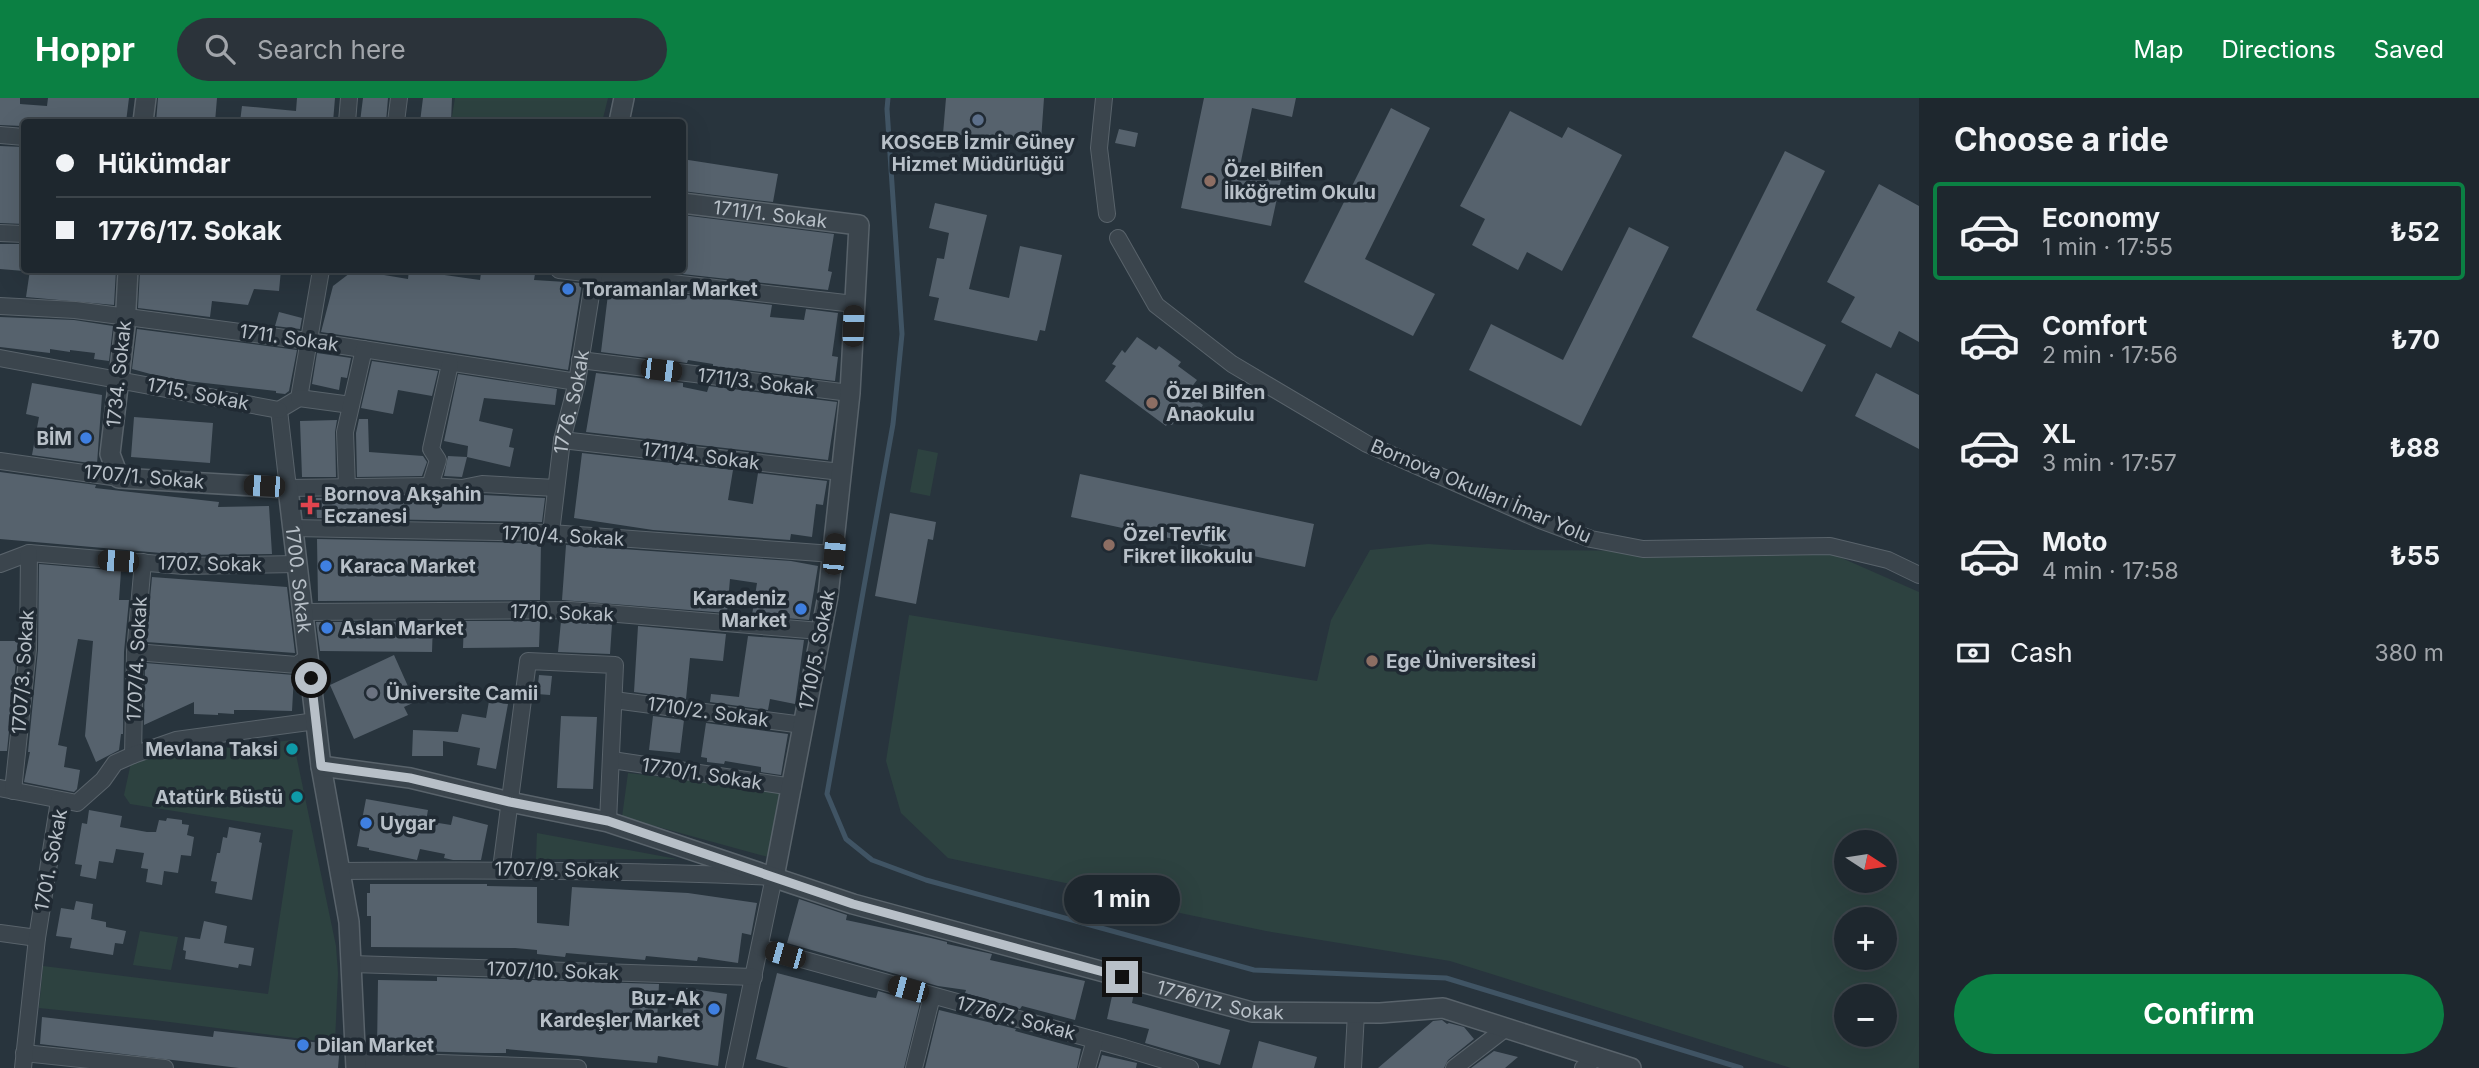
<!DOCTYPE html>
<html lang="en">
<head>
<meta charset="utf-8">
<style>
  body { margin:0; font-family:Inter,sans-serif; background:#2b333a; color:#f1f3f6; height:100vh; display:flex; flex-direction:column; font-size:26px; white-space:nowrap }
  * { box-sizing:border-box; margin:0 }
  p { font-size:23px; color:#a1a5aa }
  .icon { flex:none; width:38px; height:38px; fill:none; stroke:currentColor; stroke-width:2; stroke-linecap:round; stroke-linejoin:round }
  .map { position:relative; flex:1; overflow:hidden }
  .drawer { display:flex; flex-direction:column; background:#1e272e; width:560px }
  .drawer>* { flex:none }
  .banner { position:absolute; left:21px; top:21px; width:665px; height:154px; border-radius:7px; box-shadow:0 7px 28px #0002,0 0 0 2px #3c444a; display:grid; align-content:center; height:154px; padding:0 35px; background:#1e272e }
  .needle { width:46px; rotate:102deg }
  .controls { position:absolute; left:1834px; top:732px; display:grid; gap:14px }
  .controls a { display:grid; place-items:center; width:63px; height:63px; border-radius:50%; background:#1e272e; box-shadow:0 7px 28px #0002,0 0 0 2px #3c444a; font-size:35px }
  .end { position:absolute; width:32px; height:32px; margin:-16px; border:9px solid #b8c0c8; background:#111; box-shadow:0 0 0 4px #111 }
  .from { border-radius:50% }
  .bubble { position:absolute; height:49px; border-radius:24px; background:#1e272e; box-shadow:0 7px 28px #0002,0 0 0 2px #3c444a; font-size:23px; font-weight:700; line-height:49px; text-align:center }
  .car { position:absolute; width:21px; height:42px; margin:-21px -10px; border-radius:9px; box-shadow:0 0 5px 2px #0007; background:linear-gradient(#222 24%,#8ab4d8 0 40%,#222 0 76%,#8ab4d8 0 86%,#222 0) }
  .banner b { display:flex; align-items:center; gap:24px; height:66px; font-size:26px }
  .banner b+b { border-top:2px solid #3c444a }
  .banner i { width:18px; height:18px; background:#f1f3f6 }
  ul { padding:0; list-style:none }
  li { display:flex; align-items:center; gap:21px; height:98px; margin:0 14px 10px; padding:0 21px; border:4px solid transparent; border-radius:7px }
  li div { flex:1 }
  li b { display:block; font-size:26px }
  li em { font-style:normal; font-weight:700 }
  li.current { border-color:#0b8043 }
  li>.icon { width:63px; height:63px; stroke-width:1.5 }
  h2 { padding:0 35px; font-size:32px; line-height:84px }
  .pay { display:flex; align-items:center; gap:18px; height:77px; padding:0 35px; font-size:26px }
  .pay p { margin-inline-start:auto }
  .primary-button { display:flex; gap:14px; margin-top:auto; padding:14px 35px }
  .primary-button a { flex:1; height:80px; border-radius:42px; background:#0b8043; color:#fff; font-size:28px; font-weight:700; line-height:80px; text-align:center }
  header { display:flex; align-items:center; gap:42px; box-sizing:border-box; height:98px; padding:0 35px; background:#0b8043; color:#fff }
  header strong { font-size:33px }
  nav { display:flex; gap:38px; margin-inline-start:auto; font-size:24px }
  .search { width:490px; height:63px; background:#2b333a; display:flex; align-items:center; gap:18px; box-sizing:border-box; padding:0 24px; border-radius:38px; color:#a1a5aa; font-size:26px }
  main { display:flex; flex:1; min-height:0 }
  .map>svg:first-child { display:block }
  .green { fill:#2d4240; fill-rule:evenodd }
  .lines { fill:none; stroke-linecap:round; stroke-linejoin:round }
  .stream { stroke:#405464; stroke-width:5 }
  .building { fill:#56626d }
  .minor-casing { stroke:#59636b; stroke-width:18 }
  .tertiary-casing { stroke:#59636b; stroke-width:22 }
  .minor { stroke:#3b454d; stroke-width:16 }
  .tertiary { stroke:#3b454d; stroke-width:19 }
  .route { stroke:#b8c0c8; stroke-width:9 }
  .service-dot { fill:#5c6f8a; stroke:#202a33; stroke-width:2.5 }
  .education-dot { fill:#8d6e63; stroke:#202a33; stroke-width:2.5 }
  .shop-dot { fill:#3f7fe0; stroke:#202a33; stroke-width:2.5 }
  .health-dot { fill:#e0444e; stroke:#202a33; stroke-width:2.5 }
  .worship-dot { fill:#6b7280; stroke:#202a33; stroke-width:2.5 }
  .culture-dot { fill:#0f9aa8; stroke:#202a33; stroke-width:2.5 }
  .labels { text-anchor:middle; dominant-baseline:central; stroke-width:7; stroke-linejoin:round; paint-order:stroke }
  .poi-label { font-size:19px; font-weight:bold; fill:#b8c0c8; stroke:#202a33; text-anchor:start }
  .street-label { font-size:19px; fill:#b8c0c8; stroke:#202a33 }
</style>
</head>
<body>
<header>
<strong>Hoppr</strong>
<div class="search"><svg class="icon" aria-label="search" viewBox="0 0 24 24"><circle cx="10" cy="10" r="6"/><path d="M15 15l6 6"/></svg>Search here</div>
<nav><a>Map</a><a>Directions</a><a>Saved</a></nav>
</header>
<main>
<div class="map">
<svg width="1919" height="970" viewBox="0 0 1919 970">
  <rect width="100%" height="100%" fill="#28343d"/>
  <path class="green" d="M455,0h153l-6,24h-151z
    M918,351l20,4 -8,43 -20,-4z
    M1428,446l87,6 313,2 91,40v476h-128l-341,-107 -184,-30 -86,-18 -91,-25 -141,-30 -47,-45 -15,-52 23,-146 408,66 14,-61 39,-70zM1846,744h39v38h-39zM1846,821h39v38h-39zM1846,898h39v38h-39z
    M293,642l43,206 2,27 -3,70 -181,-23 -115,-12 4,-42 225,28 25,-164 -163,-26 -6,-9 8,-37z
    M628,675l155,18 -15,66 -146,-40z
    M537,735l140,26h-141z
    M140,833l38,6 -7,33 -38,-5z"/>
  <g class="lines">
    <path class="stream" d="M888,0l-1,11 15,225 -9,90 -66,370 19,45 26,21 54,20 328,90 192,8 295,90"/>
  </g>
  <path class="building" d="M0,0h20v6l27,2 1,-8h81l-3,24h-104v4l-22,-1z
    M158,0h59l-2,24h-59z
    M297,0h38l-2,24h-93l2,-16 54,5z
    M363,0h25l-2,24h-26z
    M423,0h29l-1,24h-31z
    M946,0h98l-3,43 -98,-7z
    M1204,0h92l-4,19 -40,-9 -12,58 42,9 -11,51 -90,-18z
    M1391,10l39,20 -65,131 70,35 -22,42 -109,-54z
    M1510,13l52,27 6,-11 54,28 -60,116 -35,-19 -9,18 -46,-25 13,-26 -25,-13z
    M1119,31l19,4 -3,14 -20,-4z
    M0,48l24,1v77l-24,-1z
    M1785,53l40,20 -69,139 70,35 -24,47 -110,-55z
    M682,61l96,15 -5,28 -91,-11z
    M1879,86l40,22v136l-20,-11 -8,17 -50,-26 14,-25 -28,-15z
    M935,105l52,12 -18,74 40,9 11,-52 42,9 -17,76 -5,-1 -3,11 -103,-21 5,-22 -10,-2 8,-38 7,1 5,-26 -20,-5z
    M682,117l152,19 -6,37 4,1 -4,18 -182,-20h36z
    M1629,129l40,20 -88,179 -112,-56 22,-46 72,36z
    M0,146h24v27l-24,-2z
    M30,172h86l-2,35 -88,-8z
    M140,172l112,1 29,-1 -2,21 -25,-2 -6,16 -36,-4 -2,16 -72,-9z
    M354,172l54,9 1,-9 71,10 1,-7 16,1v-3l38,3 -1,6 48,3 -14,87 -247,-38 12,-46z
    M609,188l163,19 -2,12 34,3 2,-11 32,4 -6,43 6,1 -3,24 -122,-15v-2l-25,-4 -1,3 -86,-11z
    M279,214l23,6 -2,11 -25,-3z
    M0,219l74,3 39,6 -4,35 -15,-2 1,-6 -25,-3v2l-20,-3v4l-50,-6z
    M137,231l160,21 -8,41 -4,3 -9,-1v-2l-107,-12 -37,-10z
    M1137,239l19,13 3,-4 22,16 -3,4 19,14 -10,13 16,12 -10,15 -11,-9 -10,14 -4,-2 -2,3 -61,-45 11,-15 -4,-2 10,-14 3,3z
    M317,255l34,5 -4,20 -6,-1 -2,13 -27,-6z
    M372,263l66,10 -6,25 -34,-6 -5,24 -32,-6z
    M596,275l87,10v4l24,5 2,-6 128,16 -9,58 -242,-28z
    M1876,275l43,22v54l-64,-33z
    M458,276l99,15 -2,16 -71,-7 -5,23 34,8 -4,18 5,1 -4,19 -43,-10 -5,20 -18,-1 4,-20 19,1 1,-11 -24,-5z
    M32,285l70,12 -5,69 -65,-9 7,-38 -13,-3z
    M134,319l79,6 -3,40 -79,-6z
    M359,321h9l1,33 54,4 4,6 -5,14 -65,1 -1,-44z
    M337,322l-2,12 1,45h-34l-2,-56z
    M582,355l151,17 -5,30 25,4 5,-31 69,8 -4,24 -7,-1 -4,33 -21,-3 -1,6 -137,-10 -79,-12z
    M0,374l96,13 -1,3 124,14 -1,5 51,-1 3,48 -88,1 -184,-16z
    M1080,376l234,50 -9,43 -234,-50z
    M483,397l62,3 -3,24 -225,-4 -1,-20 114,-1 31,1z
    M890,415l46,9 -3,18 -5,-1 -12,65 -41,-8z
    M317,441l224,4 -1,57 -222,1z
    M566,447l225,16 27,5 -9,54 -57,-5 5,-32 -27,-4 -3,34 -165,-13z
    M39,466l82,7 -2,29h10l-5,52 -1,82h-2l-2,16 -23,12 -11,-26 8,-95 -15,-2 -20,106 9,2 -3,20 16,3 -3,19 -3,3 -50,-10 6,-30h-2l10,-102z
    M152,479l135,10 8,66 -149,-11z
    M464,523h76l-1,26 -76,1z
    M561,523l51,3 -2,30 -52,-2z
    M316,524h117l-1,30 -112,-1z
    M638,528l88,8 -3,27 -33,-3 -4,41 -52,-7z
    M748,538l56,4 -9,64 -25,-5 -2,11 -58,-8 1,-8 28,3z
    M0,543h18l-11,110h-7z
    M394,557l21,47 -11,5 4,8 -54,24 -24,-54z
    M145,565l149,12 -2,36 -41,-1h-17v4l-16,-1v2l-24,-1v-12l-50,23z
    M539,577l13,1 -2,19 -13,-1z
    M489,603l19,3 -12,65 -19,-4 3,-17 -37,-7v15h-31l1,-26 45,2 4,-18 24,4z
    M561,618l36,1 -4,72 -36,-1z
    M653,618l31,4 -4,33 -31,-3z
    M706,625l82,11 -7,41 -20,-3v-5l-36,-6 -1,3 -17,-2v-4l-6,-1z
    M366,701l62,11 -2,11 25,4 2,-9 35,9 -7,35h-28l-9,-2 1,-4 -25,-5 -3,11 -48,-10v-2l-12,-2z
    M89,712l33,6 -2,11 27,5h9l3,-12 7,1 1,-3 15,2v4l7,1 -2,10 7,2 -3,19 -10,-1 -3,18 -14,-2 -2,14 -16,-3 2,-13 -7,-1 3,-15 -28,-4 -3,14 -14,-2 -3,18 -16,-3 2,-11 -7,-1 7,-41 5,1z
    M229,729l32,6 -2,9 3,1 -10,57 -37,-7 2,-11 -6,-1 6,-28h3l3,-16 4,1z
    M370,786h117v2l50,1v36l32,3 3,-39 116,6 69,10 -6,32 -9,-2 -4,30 -40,-6 -1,4 -51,-5 -1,4 -79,-7 -1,4 -28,-3v-4l-22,-2 -144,-1v-31h-4v-23h3z
    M799,801l48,16 -1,5 85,18 16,4v2l45,10 -2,6 95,21 -10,39 -53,-14 -2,3 -55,-16 1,-3 -28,-4 -151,-43z
    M76,803l17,3 -2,15 15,3v5l20,4 -3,13 -8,-1 -2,12 -43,-7 2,-10 -16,-2 5,-28 13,2z
    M204,823l23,5 -3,17 30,5 -3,18 -12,-2 -1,4 -53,-9 1,-8 -3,-1 2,-13 15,2z
    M777,875l92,24 7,1 2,-7 42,12 -16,65h-115l-33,-9z
    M437,879l222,7 -2,38 24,4 5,-38 41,6 -9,72 -60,-10 -1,7 -151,-14v4h-22l-107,-3 1,-70 59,1z
    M1114,889l20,6 -2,10 98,27 -10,35 -75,-22 4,-14 -42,-10z
    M939,912l77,19 -1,2 66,18 -4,19h-152z
    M42,919l171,20 1,-6 126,14 -2,23h-99l-199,-24z
    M1442,922l5,4 2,-1 15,4 10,12 -26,21 -4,8h-66l55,-47z
    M1259,943l58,16 -3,11h-62z
    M1494,953l24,6 -13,11h-34z
    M1102,957l35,8 -1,5h-38z"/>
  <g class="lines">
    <g class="minor-casing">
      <g id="minor">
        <path d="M1104,0l-5,50 8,66"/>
        <path d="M347,24l2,-24"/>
        <path d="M396,24l3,-24"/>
        <path d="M0,37l24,2"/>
        <path d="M0,135l24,1"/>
        <path d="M1118,140l38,67 76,59 135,80 173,76 51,19 52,10 187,-3 58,14 31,15"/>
        <path d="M321,172l-22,128 -20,12 9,78 142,-2 32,2 20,-4 74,4"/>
        <path d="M559,172l295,34"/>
        <path d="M0,208l75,4 255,34 247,38"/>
        <path d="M0,260l279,52"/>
        <path d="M580,262l270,33"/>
        <path d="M299,300l52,7"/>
        <path d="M562,342l279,32"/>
        <path d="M0,363l119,17"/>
        <path d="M430,388l8,-26 -7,-11 19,-85"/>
        <path d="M347,389l-2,-55 19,-83"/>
        <path d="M293,430l258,5 282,21"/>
        <path id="s1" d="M551,435l11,-93 15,-58 18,-112"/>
        <path d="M0,466l29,-11 155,13 113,-2"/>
        <path d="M303,514l267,-2 250,21"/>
        <path d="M135,554l162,13 11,-8"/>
        <path d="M614,602l189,25"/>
        <path d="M133,657l2,-103 8,-90"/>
        <path d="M612,662l181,27"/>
        <path d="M0,690l77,15 26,-23 12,-17 18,-8 43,-15 140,-19"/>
        <path d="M13,693l15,-142 1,-96"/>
        <path d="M501,771l27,-208 87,4 -7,157"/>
        <path d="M340,773c145,-1 289,-1 434,6l-40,191"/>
        <path d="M0,835l37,5"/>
        <path d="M761,850l363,100 66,20"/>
        <path d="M352,866l402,13"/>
        <path d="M24,955l141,15"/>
        <path d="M356,962l222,8"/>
        <path d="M23,970l14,-130 22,-137"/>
        <path d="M914,970l18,-72"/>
        <path d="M1087,970l8,-28"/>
        <path d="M1353,970l3,-55"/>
        <path d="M1454,970l52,-40"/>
        <path d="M1583,970l15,-12"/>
      </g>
    </g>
    <g class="tertiary-casing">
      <g id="tertiary">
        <path d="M143,24l3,-24"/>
        <path d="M619,24l5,-24"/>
        <path id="s2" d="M682,105l177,22 -9,168 -22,203 -54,281"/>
        <path id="s3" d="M128,172l-3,57 -15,127 9,24 169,10 33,278 28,156 7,146"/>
        <path id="s4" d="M321,668l89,12 100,24 98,20 245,82 399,108 128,1 63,-5 188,60"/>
      </g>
    </g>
    <use href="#minor" class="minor"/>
    <use href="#tertiary" class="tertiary"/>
  </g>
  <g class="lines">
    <path class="route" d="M311,580l10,88 89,12 100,24 98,19 245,83 269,73"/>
  </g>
  <circle class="service-dot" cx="978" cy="22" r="7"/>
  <g class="education-dot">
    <circle cx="1210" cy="83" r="7"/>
    <circle cx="1152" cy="305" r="7"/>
    <circle cx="1109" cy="447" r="7"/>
    <circle cx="1372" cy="563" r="7"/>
  </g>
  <g class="shop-dot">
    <circle cx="568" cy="191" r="7"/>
    <circle cx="86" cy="340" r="7"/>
    <circle cx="326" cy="468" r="7"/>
    <circle cx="801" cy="511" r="7"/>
    <circle cx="327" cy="530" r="7"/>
    <circle cx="366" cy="725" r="7"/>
    <circle cx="714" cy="911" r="7"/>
    <circle cx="303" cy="947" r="7"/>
  </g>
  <path class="health-dot" d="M306.5 396.5h7v7h7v7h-7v7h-7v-7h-7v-7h7z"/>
  <circle class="worship-dot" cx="372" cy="595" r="7"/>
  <g class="culture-dot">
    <circle cx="292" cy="651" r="7"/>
    <circle cx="297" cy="699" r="7"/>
  </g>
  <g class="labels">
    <g class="poi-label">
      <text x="978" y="44" text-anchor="middle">KOSGEB İzmir Güney<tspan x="978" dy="22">Hizmet Müdürlüğü</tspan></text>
      <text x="1224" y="72">Özel Bilfen<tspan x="1224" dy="22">İlköğretim Okulu</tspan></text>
      <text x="582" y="191">Toramanlar Market</text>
      <text x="1166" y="294">Özel Bilfen<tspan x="1166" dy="22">Anaokulu</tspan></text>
      <text x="72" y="340" text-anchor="end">BİM</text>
      <text x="324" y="396">Bornova Akşahin<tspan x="324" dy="22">Eczanesi</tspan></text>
      <text x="1123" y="436">Özel Tevfik<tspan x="1123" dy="22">Fikret İlkokulu</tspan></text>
      <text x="340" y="468">Karaca Market</text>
      <text x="787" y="500" text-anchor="end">Karadeniz<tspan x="787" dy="22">Market</tspan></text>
      <text x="341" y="530">Aslan Market</text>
      <text x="1386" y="563">Ege Üniversitesi</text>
      <text x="386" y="595">Üniversite Camii</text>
      <text x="278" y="651" text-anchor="end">Mevlana Taksi</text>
      <text x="283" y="699" text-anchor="end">Atatürk Büstü</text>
      <text x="380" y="725">Uygar</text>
      <text x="700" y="900" text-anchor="end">Buz-Ak<tspan x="700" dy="22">Kardeşler Market</tspan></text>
      <text x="317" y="947">Dilan Market</text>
    </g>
    <g class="street-label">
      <text stroke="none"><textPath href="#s2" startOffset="89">1711/1. Sokak</textPath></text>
      <text transform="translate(289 240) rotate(8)">1711. Sokak</text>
      <text transform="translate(119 276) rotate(-84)">1734. Sokak</text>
      <text transform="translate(756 284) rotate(7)">1711/3. Sokak</text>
      <text transform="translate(198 296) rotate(11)">1715. Sokak</text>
      <text stroke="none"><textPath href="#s1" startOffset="133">1776. Sokak</textPath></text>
      <text transform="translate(701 358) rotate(7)">1711/4. Sokak</text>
      <text transform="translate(144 379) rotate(5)">1707/1. Sokak</text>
      <text transform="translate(1481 393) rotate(23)">Bornova Okulları İmar Yolu</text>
      <text transform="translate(563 438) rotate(3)">1710/4. Sokak</text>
      <text transform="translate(210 466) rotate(1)">1707. Sokak</text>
      <text stroke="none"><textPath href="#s3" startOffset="472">1700. Sokak</textPath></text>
      <text transform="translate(562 515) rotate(2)">1710. Sokak</text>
      <text transform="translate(817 552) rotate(-79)">1710/5. Sokak</text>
      <text transform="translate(137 561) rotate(-87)">1707/4. Sokak</text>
      <text transform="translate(23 574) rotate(-86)">1707/3. Sokak</text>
      <text transform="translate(708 614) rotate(8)">1710/2. Sokak</text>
      <text transform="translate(702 676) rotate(9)">1770/1. Sokak</text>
      <text transform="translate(51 762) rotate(-79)">1701. Sokak</text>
      <text transform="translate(557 772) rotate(1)">1707/9. Sokak</text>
      <text transform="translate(553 873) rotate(2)">1707/10. Sokak</text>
      <text stroke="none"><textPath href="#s4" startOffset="931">1776/17. Sokak</textPath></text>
      <text transform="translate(1016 920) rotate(15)">1776/7. Sokak</text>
    </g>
  </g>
</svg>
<div class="controls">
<a><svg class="needle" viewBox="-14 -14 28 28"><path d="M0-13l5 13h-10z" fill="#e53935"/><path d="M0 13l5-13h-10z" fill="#a1a5aa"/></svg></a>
<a>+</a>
<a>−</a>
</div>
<i class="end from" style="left:311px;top:580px"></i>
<i class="end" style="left:1122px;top:879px"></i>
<div class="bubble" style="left:1064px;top:777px;width:116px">1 min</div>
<i class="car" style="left:853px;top:228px;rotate:2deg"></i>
<i class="car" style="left:661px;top:272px;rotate:97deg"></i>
<i class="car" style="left:264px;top:388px;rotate:273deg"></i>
<i class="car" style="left:834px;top:456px;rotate:5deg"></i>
<i class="car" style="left:118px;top:463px;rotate:274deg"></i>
<i class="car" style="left:785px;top:857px;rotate:286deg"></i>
<i class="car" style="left:908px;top:891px;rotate:285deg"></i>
<div class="banner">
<b><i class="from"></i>Hükümdar</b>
<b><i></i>1776/17. Sokak</b>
</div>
</div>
<section class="drawer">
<h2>Choose a ride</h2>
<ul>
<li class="current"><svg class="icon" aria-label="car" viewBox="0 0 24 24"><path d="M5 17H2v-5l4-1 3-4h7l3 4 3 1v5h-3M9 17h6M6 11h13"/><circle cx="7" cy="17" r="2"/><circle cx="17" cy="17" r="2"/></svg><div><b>Economy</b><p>1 min · 17:55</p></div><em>₺52</em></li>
<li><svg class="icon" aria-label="car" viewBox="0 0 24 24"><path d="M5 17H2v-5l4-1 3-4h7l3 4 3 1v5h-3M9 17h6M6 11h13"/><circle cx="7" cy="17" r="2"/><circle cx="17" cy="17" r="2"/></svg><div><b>Comfort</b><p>2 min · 17:56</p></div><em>₺70</em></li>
<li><svg class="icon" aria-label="car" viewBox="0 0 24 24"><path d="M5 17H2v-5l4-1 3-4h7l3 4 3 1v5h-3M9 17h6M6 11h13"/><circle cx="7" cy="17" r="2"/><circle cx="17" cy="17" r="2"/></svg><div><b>XL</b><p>3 min · 17:57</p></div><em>₺88</em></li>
<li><svg class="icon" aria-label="car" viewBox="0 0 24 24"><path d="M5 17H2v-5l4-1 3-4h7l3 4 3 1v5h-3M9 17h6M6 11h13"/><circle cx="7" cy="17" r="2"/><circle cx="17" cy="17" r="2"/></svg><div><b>Moto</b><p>4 min · 17:58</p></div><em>₺55</em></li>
</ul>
<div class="pay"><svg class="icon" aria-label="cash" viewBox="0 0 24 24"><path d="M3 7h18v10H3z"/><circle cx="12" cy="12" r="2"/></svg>Cash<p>380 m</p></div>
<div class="primary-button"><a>Confirm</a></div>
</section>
</main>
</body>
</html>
